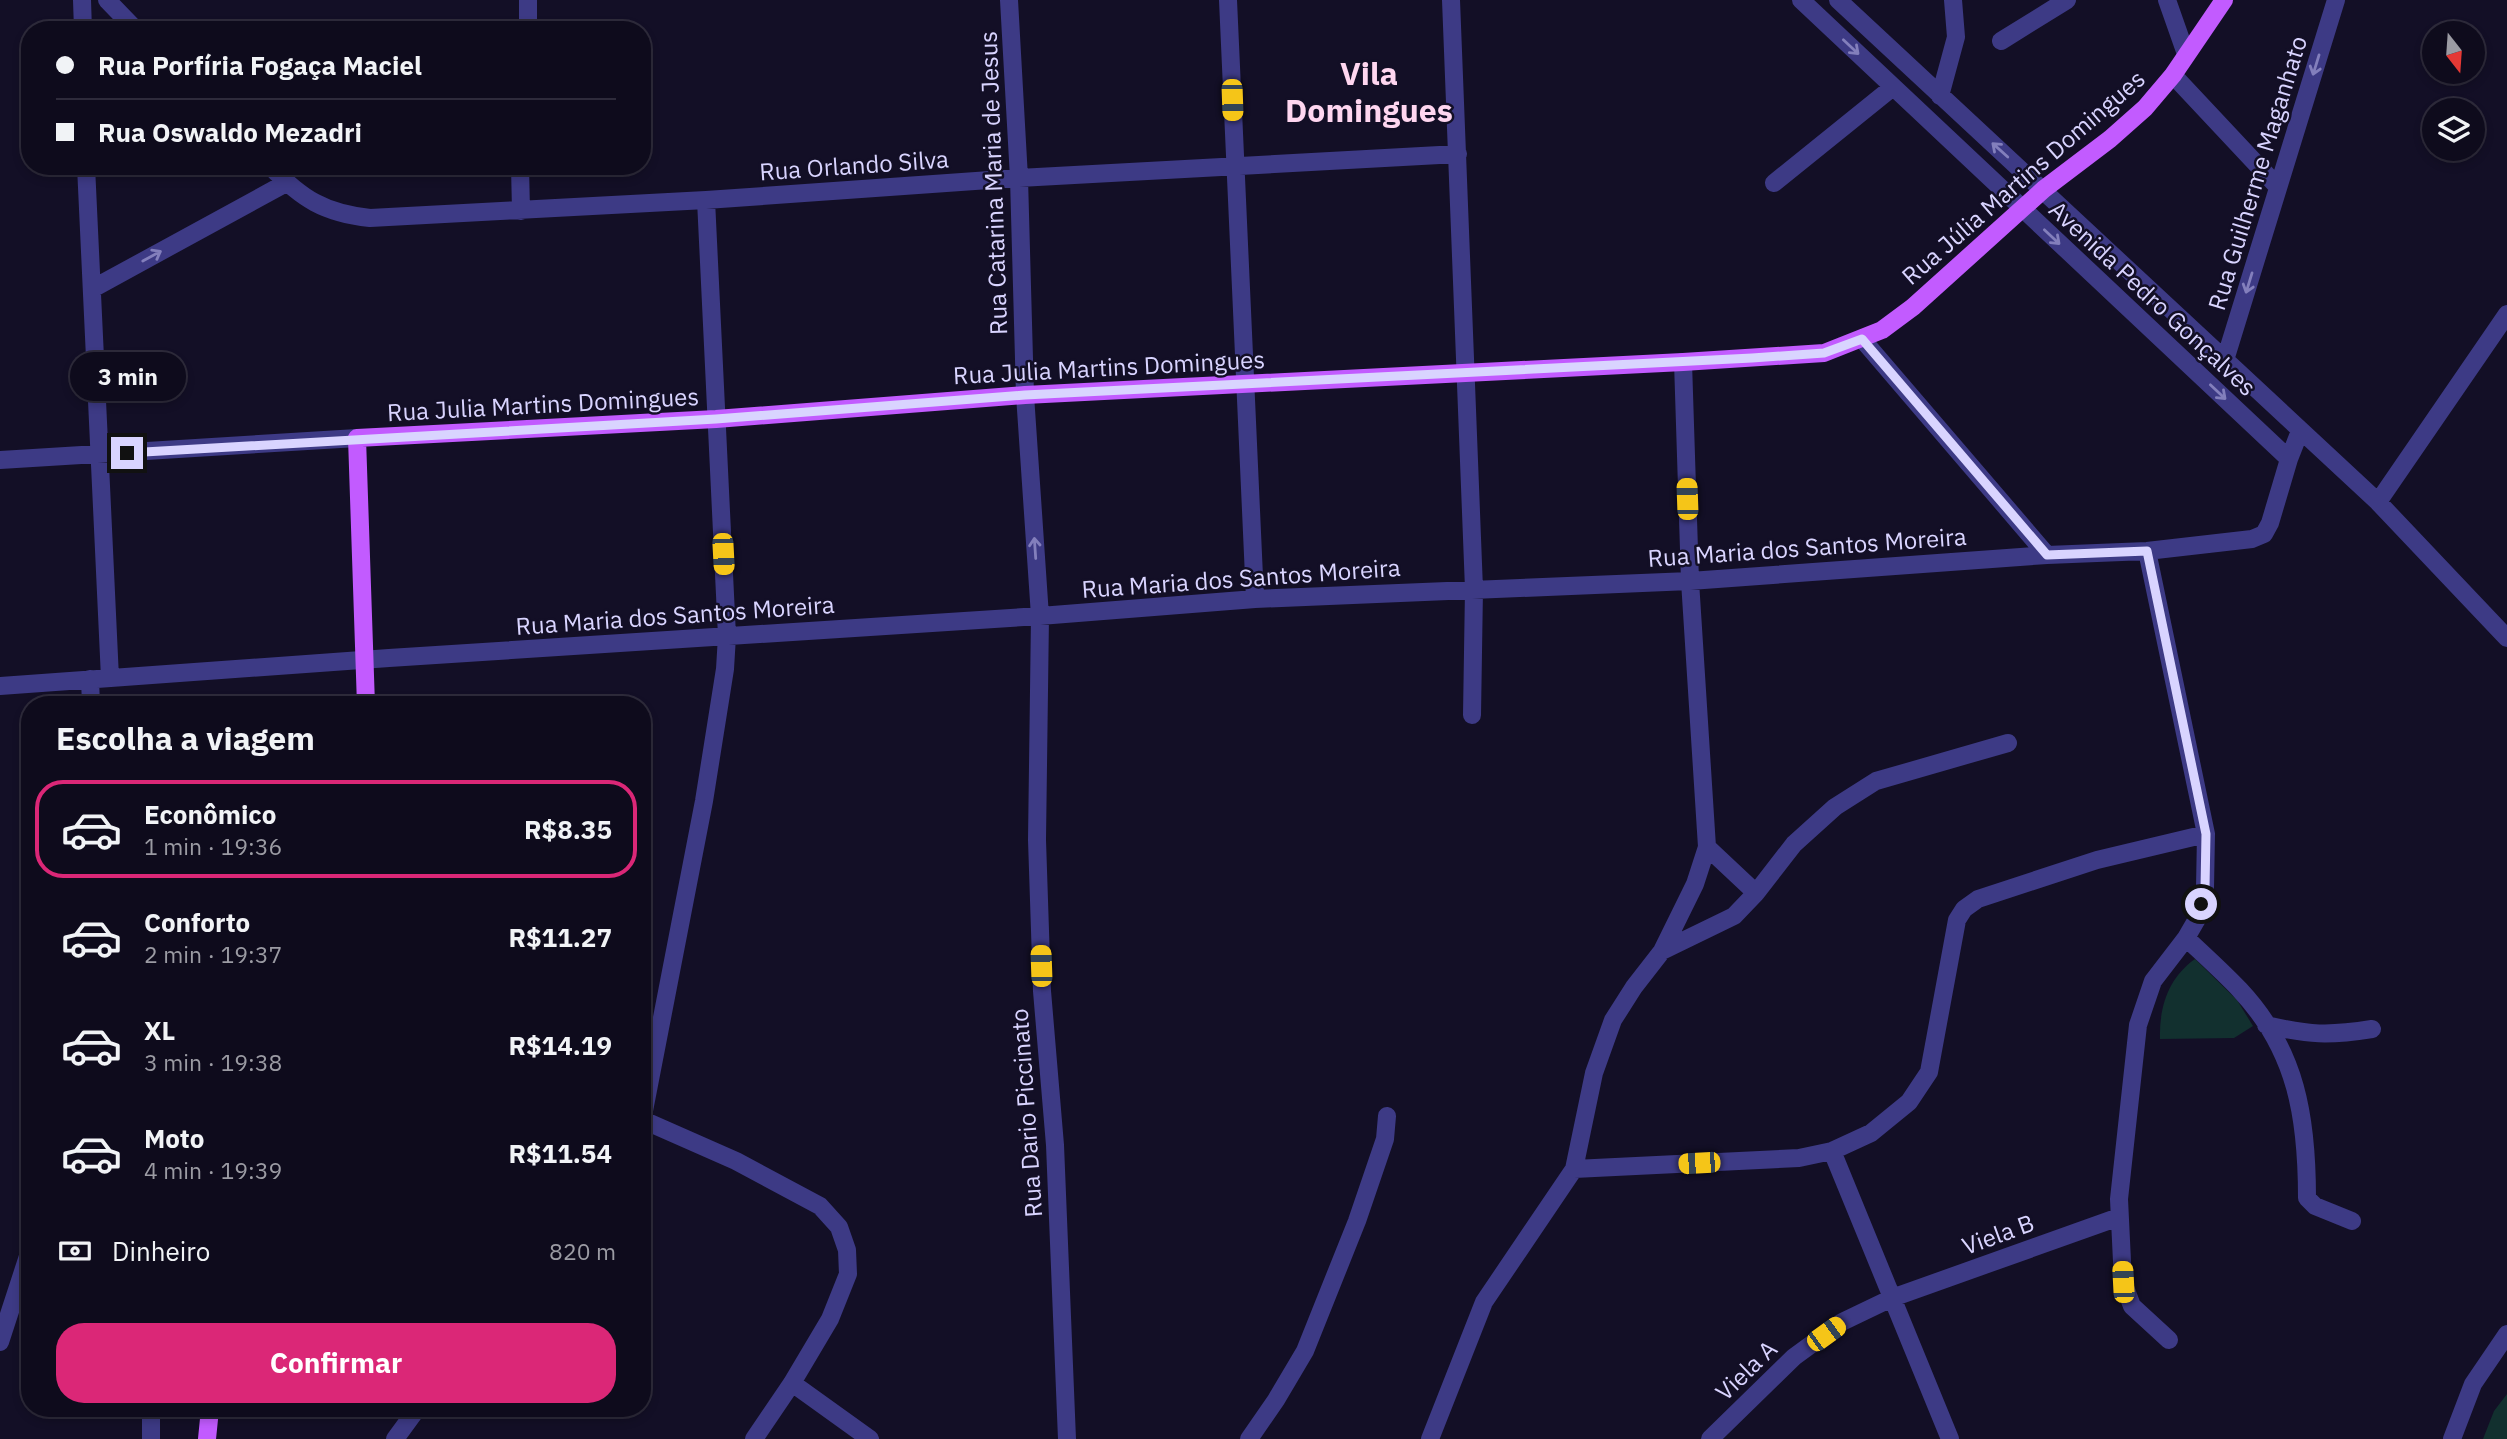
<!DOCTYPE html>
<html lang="pt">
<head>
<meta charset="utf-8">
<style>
  body { margin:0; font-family:"IBM Plex Sans",sans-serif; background:#1c1929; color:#f1f3f6; height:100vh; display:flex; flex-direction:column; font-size:26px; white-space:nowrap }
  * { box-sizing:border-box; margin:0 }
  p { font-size:23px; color:#9b9ba3 }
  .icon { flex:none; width:38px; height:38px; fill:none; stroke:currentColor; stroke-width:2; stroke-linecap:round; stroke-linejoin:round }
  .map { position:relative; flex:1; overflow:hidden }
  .sheet { position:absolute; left:21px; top:696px; width:630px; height:721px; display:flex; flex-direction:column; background:#0e0b1c; border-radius:28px; box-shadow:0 4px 10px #0003,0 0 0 2px #2e2b3b }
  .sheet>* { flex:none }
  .hud { position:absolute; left:21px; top:21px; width:630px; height:154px; border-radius:28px; box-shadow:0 4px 10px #0003,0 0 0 2px #2e2b3b; display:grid; align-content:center; height:154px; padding:0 35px; background:#0e0b1c }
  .needle { width:46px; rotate:163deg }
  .tools { position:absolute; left:2422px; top:21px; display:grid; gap:14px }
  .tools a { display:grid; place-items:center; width:63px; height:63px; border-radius:50%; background:#0e0b1c; box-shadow:0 4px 10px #0003,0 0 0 2px #2e2b3b; font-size:35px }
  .end { position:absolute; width:32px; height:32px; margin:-16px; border:9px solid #d9d4ff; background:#111; box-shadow:0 0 0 4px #111 }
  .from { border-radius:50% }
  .bubble { position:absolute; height:49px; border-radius:24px; background:#0e0b1c; box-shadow:0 4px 10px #0003,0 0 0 2px #2e2b3b; font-size:23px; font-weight:700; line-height:49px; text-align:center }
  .car { position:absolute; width:21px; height:42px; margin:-21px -10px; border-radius:9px; box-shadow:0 0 5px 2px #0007; background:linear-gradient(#f5c518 24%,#345 0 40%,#f5c518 0 76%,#345 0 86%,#f5c518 0) }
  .hud b { display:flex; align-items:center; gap:24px; height:66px; font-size:26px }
  .hud b+b { border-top:2px solid #2e2b3b }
  .hud i { width:18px; height:18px; background:#f1f3f6 }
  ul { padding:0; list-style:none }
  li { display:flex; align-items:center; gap:21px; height:98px; margin:0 14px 10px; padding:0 21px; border:4px solid transparent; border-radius:28px }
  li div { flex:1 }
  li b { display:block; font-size:26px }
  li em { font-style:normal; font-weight:700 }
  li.on { border-color:#db2777 }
  li>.icon { width:63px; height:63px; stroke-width:1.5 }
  h2 { padding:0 35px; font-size:32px; line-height:84px }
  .pay { display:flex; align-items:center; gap:18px; height:77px; padding:0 35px; font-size:26px }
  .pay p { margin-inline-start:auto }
  .cta { display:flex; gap:14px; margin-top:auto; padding:14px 35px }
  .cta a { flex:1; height:80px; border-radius:28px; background:#db2777; color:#fff; font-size:28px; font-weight:700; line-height:80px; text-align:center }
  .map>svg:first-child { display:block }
  .green { fill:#12302f }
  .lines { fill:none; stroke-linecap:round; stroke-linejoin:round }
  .minor { stroke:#3d3a85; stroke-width:18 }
  .major { stroke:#c25bff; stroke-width:18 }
  .oneway { stroke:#837fbc }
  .route { stroke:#d9d4ff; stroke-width:9 }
  .labels { text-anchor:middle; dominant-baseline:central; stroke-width:5; stroke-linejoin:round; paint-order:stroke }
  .street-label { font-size:24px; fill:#d9d4ff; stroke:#130f26 }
  .district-label { font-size:32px; font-weight:bold; fill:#ffd6f0; stroke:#130f26 }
</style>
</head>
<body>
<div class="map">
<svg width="2507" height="1439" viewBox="0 0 2507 1439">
  <rect width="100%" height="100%" fill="#130f26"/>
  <path class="green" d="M2195,959l42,41 16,26 -19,12 -74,1c-1,-31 8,-61 35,-80z
    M2507,1394v45h-24l11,-28z"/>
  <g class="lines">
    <path class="minor" d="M82,0l1,30
      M107,0l29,30
      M1009,0l10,178 6,217 15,221 -3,224 5,151 13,154 12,294
      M1228,0l27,599
      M1451,0l23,589 -2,126
      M1801,0l488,459
      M1838,0l540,502 129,136
      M2167,0l19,54
      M528,30v-30
      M2001,41l66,-41
      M2173,75l105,112
      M1940,96l16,-59 -3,-37
      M86,166l24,512
      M270,166c32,33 54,47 100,52l336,-18 313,-22 439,-24
      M520,166l1,45
      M1774,183l119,-96
      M92,289l194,-106
      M1862,339l185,216
      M2225,360l111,-360
      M0,460l357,-22
      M2378,502l129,-188
      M2147,551l59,283 -1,54 -8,31 -11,19 -33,43 -15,44 -19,174 4,83 9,24 37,34
      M90,679l1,26
      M0,686l389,-28 651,-42 215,-17 435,-18 357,-26 100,-4 105,-12 12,-5 6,-11 19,-64 11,-28
      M1756,893l38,-49 41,-37 41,-26 132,-38
      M2186,938c18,17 37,34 54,52 57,61 67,128 67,208l8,8 37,15
      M1662,951l72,-35 22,-23 -49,-46
      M2266,1025c44,10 62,11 106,4
      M643,1120l93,41 84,45 19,21 8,23 1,24 -18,45 -38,64 -38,56
      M642,1121l62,-320 21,-132 2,-33 -21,-436
      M1574,1169l225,-11 33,-7
      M0,1342l30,-92
      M792,1383l78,56
      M151,1439v-30
      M395,1439l22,-30
      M1249,1439l27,-39 29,-49 52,-130 28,-82 2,-23
      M1430,1439l54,-137 90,-133 20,-96 19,-53 21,-33 28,-36 33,-67 12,-37 -17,-266 -7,-219
      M1710,1439l84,-82 48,-35 50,-24 227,-81
      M1950,1439l-118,-288 39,-18 38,-31 20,-30 28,-152 7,-11 14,-10 119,-39 109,-26
      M2452,1439l21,-55 34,-50"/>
    <path class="major" d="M366,705l-9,-267 359,-19 309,-24 658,-33 141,-9 58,-23 31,-23 131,-118 66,-50 35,-31 28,-33 51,-75
      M207,1439l3,-30"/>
  </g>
  <defs><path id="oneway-shaft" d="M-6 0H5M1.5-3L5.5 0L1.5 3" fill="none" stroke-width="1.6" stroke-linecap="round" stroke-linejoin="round" transform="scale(1.75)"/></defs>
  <g class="oneway">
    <use href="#oneway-shaft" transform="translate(1851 47) rotate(43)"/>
    <use href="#oneway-shaft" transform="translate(2316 65) rotate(107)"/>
    <use href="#oneway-shaft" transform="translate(2000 150) rotate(-138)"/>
    <use href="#oneway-shaft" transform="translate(2052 237) rotate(43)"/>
    <use href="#oneway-shaft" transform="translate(152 256) rotate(-29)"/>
    <use href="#oneway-shaft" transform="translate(2249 283) rotate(107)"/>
    <use href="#oneway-shaft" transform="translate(2218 392) rotate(43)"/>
    <use href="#oneway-shaft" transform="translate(1035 548) rotate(-94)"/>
  </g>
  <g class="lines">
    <path class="route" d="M127,453l589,-34 309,-24 727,-37 72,-5 38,-14 185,216 100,-4 59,283 -1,54 -4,16"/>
  </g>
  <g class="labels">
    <g class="street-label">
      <text transform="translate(854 165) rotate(-4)">Rua Orlando Silva</text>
      <text transform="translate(2257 173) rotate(-73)">Rua Guilherme Maganhato</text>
      <text transform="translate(2023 177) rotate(-41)">Rua Júlia Martins Domingues</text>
      <text transform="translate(993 183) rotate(-92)">Rua Catarina Maria de Jesus</text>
      <text transform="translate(2153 298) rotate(43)">Avenida Pedro Gonçalves</text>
      <text transform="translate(1109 367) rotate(-3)">Rua Julia Martins Domingues</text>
      <text transform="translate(543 404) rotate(-3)">Rua Julia Martins Domingues</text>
      <text transform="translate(1807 547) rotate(-4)">Rua Maria dos Santos Moreira</text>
      <text transform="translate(1241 578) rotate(-4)">Rua Maria dos Santos Moreira</text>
      <text transform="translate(675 615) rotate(-4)">Rua Maria dos Santos Moreira</text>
      <text transform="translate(1026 1113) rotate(-94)">Rua Dario Piccinato</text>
      <text transform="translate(1998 1234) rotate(-20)">Viela B</text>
      <text transform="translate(1746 1370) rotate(-44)">Viela A</text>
    </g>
    <g class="district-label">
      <text x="1369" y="73">Vila<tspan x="1369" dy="37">Domingues</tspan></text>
    </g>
  </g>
</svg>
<div class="tools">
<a><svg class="needle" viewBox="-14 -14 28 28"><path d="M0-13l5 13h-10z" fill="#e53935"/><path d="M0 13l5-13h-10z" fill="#9b9ba3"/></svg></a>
<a><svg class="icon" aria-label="layers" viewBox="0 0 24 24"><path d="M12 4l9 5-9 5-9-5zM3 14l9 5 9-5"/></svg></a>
</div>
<i class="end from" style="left:2201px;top:904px"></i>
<i class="end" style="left:127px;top:453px"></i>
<div class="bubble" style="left:70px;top:352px;width:116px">3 min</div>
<i class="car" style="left:1232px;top:100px;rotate:178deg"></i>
<i class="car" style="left:1687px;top:499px;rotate:358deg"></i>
<i class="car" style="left:723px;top:554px;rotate:177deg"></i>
<i class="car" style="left:1041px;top:966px;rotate:358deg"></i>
<i class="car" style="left:1699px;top:1163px;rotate:267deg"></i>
<i class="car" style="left:2123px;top:1282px;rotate:357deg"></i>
<i class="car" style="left:1826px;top:1334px;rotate:54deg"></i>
<div class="hud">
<b><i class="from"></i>Rua Porfíria Fogaça Maciel</b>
<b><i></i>Rua Oswaldo Mezadri</b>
</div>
<section class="sheet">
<h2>Escolha a viagem</h2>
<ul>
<li class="on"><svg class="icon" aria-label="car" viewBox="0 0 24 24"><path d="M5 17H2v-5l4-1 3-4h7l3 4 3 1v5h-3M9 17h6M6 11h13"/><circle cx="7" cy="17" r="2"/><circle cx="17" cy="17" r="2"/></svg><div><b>Econômico</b><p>1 min · 19:36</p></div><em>R$8.35</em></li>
<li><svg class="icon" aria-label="car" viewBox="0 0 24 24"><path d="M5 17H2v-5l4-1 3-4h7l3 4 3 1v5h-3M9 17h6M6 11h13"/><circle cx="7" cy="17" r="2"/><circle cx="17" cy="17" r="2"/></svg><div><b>Conforto</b><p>2 min · 19:37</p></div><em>R$11.27</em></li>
<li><svg class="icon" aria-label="car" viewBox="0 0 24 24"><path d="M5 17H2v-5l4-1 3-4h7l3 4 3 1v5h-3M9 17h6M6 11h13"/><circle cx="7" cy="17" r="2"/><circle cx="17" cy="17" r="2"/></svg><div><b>XL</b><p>3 min · 19:38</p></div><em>R$14.19</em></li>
<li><svg class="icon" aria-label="car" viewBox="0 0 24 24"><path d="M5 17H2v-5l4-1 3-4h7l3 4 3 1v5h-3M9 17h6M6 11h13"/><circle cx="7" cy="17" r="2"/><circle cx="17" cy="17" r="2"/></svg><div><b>Moto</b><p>4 min · 19:39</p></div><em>R$11.54</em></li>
</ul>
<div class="pay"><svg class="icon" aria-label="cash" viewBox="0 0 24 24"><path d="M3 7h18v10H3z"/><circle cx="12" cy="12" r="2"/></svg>Dinheiro<p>820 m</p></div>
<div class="cta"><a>Confirmar</a></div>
</section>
</div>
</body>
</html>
